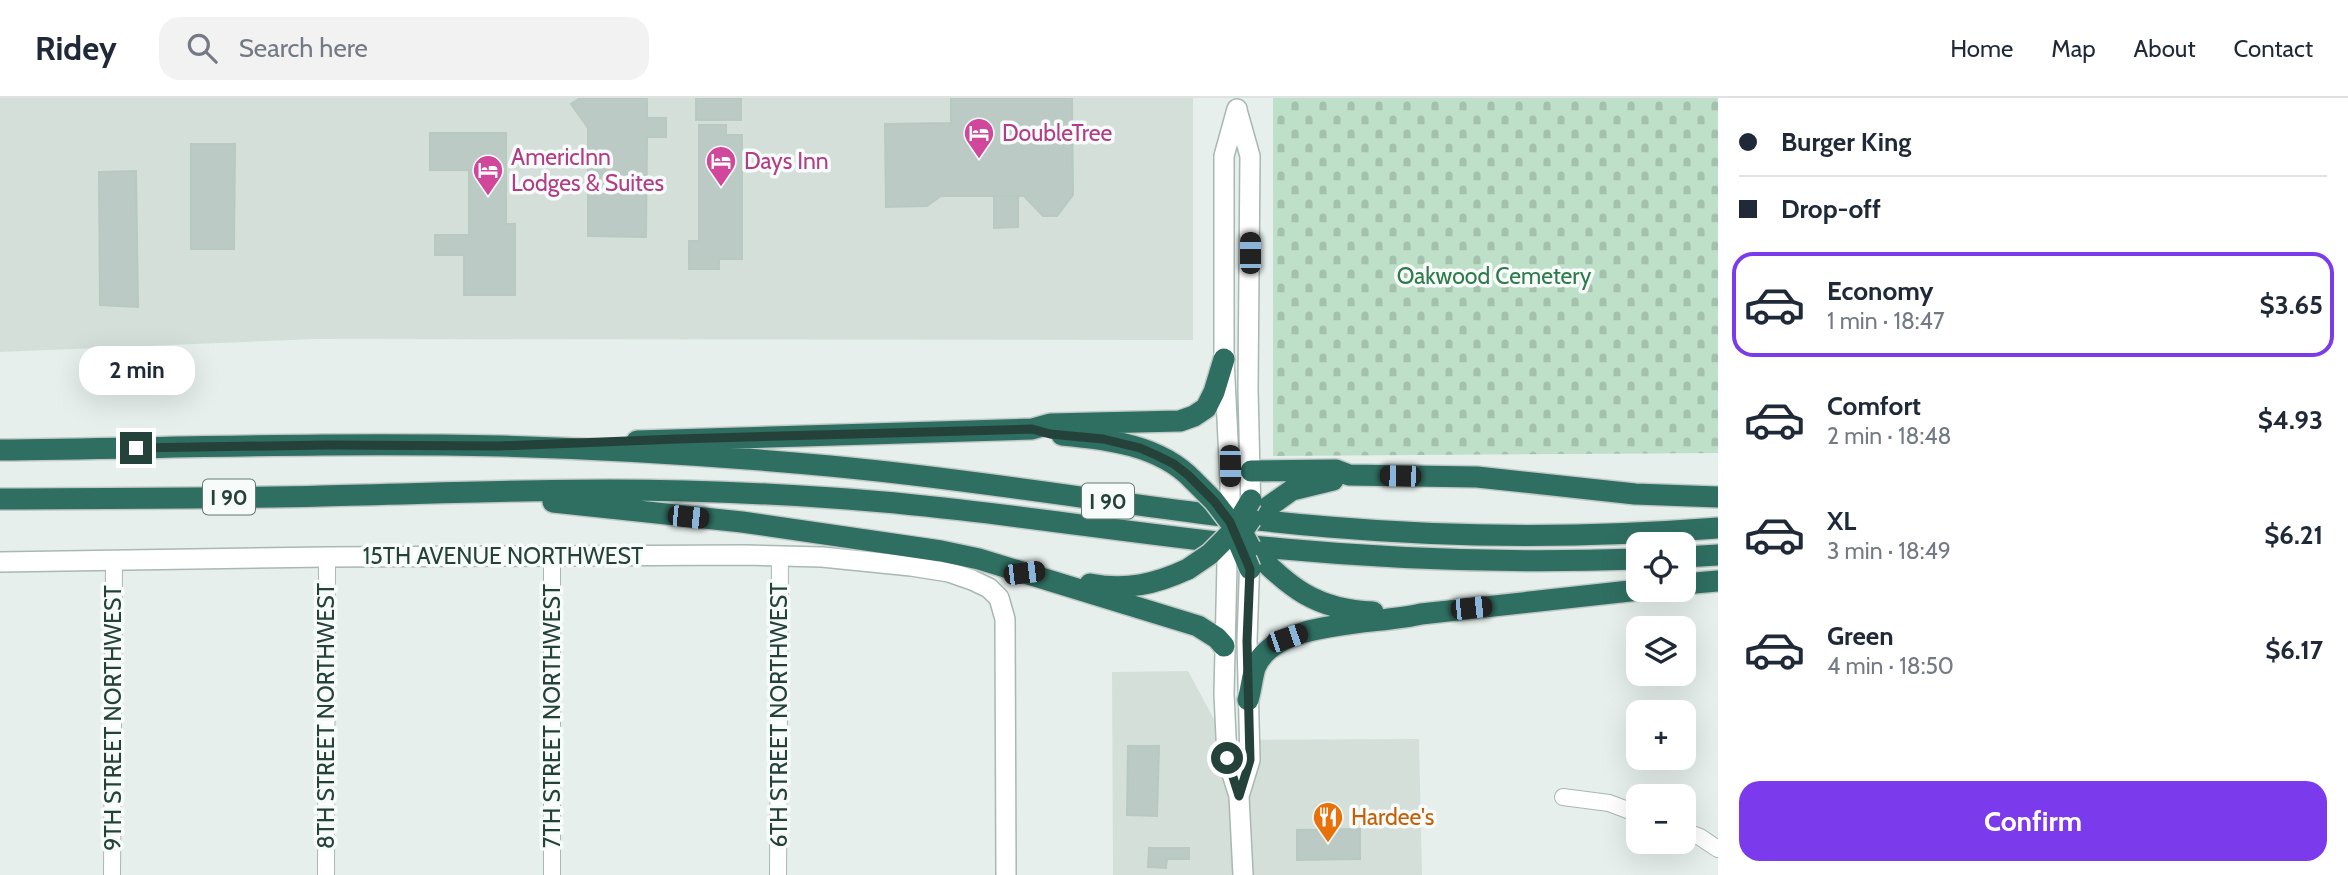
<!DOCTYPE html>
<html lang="en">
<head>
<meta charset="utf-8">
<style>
  body { margin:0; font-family:Cabin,sans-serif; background:#f2f2f3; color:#1f2937; height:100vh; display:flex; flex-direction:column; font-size:26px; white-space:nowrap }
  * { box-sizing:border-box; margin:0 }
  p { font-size:23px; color:#747a83 }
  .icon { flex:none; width:38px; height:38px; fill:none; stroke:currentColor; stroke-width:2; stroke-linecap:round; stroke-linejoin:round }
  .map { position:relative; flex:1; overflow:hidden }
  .details { display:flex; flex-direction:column; background:#fff; width:630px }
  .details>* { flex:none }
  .banner { display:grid; align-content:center; height:154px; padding:0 21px; background:#fff }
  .fabs { position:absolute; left:1626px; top:434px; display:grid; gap:14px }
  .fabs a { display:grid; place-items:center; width:70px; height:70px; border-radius:14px; background:#fff; box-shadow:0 7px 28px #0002; font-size:35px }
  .end { position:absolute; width:32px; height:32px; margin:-16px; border:9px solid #24423a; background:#fff; box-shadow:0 0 0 4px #fff }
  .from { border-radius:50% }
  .bubble { position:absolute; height:49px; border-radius:21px; background:#fff; box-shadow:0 7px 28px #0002; font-size:23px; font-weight:700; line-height:49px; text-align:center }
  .car { position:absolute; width:21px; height:42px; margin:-21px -10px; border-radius:9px; box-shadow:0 0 5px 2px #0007; background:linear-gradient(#222 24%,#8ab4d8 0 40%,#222 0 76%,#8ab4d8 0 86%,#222 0) }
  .banner b { display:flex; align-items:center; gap:24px; height:66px; font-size:26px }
  .banner b+b { border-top:2px solid #e0e1e3 }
  .banner i { width:18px; height:18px; background:#1f2937 }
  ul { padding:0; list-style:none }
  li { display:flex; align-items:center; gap:21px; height:105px; margin:0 14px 10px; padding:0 7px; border:4px solid transparent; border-radius:21px }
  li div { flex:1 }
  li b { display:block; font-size:26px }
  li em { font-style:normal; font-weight:700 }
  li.current { border-color:#7c3aed }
  li>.icon { width:63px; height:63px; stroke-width:1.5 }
  .cta { display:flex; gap:14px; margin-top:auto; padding:14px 21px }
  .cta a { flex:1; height:80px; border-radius:21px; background:#7c3aed; color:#fff; font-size:28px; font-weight:700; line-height:80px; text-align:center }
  header { display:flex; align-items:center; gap:42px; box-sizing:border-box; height:98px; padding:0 35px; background:#fff; border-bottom:2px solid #e0e1e3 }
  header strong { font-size:33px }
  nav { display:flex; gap:38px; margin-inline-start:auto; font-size:24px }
  .search { width:490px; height:63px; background:#f2f2f3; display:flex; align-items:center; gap:18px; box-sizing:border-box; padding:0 24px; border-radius:21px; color:#747a83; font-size:26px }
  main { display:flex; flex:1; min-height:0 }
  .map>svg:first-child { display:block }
  .built { fill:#d4dfda }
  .cemetery { fill:url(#cemetery-stones) }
  .building { fill:#bbcac4; stroke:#b8c9c2; stroke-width:2 }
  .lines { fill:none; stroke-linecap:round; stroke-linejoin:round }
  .minor-casing { stroke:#a8b8b2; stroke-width:18 }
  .tertiary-casing { stroke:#a8b8b2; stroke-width:22 }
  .motorway-casing { stroke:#c2cac8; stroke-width:24 }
  .minor { stroke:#fff; stroke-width:16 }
  .tertiary { stroke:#fff; stroke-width:19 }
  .motorway { stroke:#2f6f62; stroke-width:21 }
  .tertiary-bridge-casing { stroke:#a8b8b2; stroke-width:22; stroke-linecap:butt }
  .motorway-bridge-casing { stroke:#c2cac8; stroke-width:24; stroke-linecap:butt }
  .tertiary-bridge { stroke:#fff; stroke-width:19 }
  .motorway-bridge { stroke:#2f6f62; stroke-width:21 }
  .route { stroke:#24423a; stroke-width:9 }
  .labels { text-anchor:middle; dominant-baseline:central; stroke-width:7; stroke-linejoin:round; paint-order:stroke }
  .shield { fill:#f7fbf9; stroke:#637a73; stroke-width:2 }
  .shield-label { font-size:21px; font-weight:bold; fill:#24423a }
  .hotel-label { font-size:23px; fill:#b23c85; stroke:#f7fbf9; text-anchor:start }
  .park-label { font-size:23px; fill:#2d7a4b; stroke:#f7fbf9 }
  .street-label { font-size:23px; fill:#24423a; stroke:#f7fbf9 }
  .food-label { font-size:23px; fill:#c56008; stroke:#f7fbf9; text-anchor:start }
</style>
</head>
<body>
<header>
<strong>Ridey</strong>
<div class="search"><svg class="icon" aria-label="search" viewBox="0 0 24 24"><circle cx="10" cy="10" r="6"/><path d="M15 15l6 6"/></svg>Search here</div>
<nav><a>Home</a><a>Map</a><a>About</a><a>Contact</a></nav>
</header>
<main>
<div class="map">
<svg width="1718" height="777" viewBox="0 0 1718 777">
  <defs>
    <pattern id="cemetery-stones" width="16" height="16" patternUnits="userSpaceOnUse" patternTransform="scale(1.75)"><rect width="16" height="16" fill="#bfe0c8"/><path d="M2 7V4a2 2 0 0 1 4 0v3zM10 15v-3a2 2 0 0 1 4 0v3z" fill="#a4c1ad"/></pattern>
  </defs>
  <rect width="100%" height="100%" fill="#e6efeb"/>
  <path class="built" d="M0,0h1193v242l-878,-1 -315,13z
    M1188,573l27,50 1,19 203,-1 3,136h-309l-1,-203z"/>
  <path class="cemetery" d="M1273,0h445v355l-445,3z"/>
  <path class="building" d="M580,0h67v20h19v19h-19l-1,100 -58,-1v-108l-17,-24z
    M696,0h45v22h-45z
    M951,0h121l1,97 -16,21h-14l-19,-20h-83l-14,10 -41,1 -1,-83 66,-1z
    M699,27h27v10h16v124h-23v10h-30v-28h10z
    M430,35h76v91h9v71h-51v-40h-29v-20h34v-65h-39z
    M191,46h44l-1,105h-43z
    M136,73l2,136 -38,-2 -1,-133z
    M994,98h24v31l-24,1z
    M1128,648h31l-2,70 -30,-1z
    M1360,731v30l-63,1v-30z
    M1149,750h40v11h-22l-1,9 -18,-1z"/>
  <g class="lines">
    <g class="minor-casing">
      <path id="minor" d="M1563,699l46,6 29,11
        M1684,733l16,6 18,12
        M112,777l2,-314
        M326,777l1,-318
        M552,777v-319
        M778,777l2,-320"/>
    </g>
    <g class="tertiary-casing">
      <path id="tertiary" d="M1237,12l13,46 -2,233 3,127
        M1230,382l-6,-121v-203l13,-47
        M0,464l327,-5 418,-2 77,2 89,9 38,6 23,8 17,8 10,10 6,21 1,256
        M1227,465l-3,131 3,64 12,38 4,79
        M1239,698l11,-36 -3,-119 3,-87"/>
    </g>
    <g class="motorway-casing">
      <path id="motorway" d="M1062,337c45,4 98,10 131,45
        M637,343l395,-12 18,-5 130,-3 14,-5 12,-8 8,-16 10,-33
        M0,352c167,-2 335,-8 502,-4 110,3 219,10 328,20 167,15 332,47 499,61 129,11 260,11 389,1
        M1251,373l85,-1 13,5 128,2 158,17 83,3
        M0,401c107,-1 215,0 322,-3 96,-2 192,-6 288,-6 75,0 149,3 223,8 151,10 300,37 451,51 118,11 236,14 354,10
        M553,404l189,20 199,29 38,8 219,67 19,12 7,8
        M1251,421l41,-29 41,-10
        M1250,449c38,40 66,63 123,65
        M1684,459l34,-2
        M1090,486c36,7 66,0 98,-15
        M1684,486l34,-3
        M1248,602c3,-10 4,-22 7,-32 19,-49 122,-43 166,-54l218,-24"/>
    </g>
    <use href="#minor" class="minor"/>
    <use href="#tertiary" class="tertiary"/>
    <use href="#motorway" class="motorway"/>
    <g class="tertiary-bridge-casing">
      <path id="tertiary-bridge" d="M1230,424v-42
        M1227,465l2,-28"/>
    </g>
    <g class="motorway-bridge-casing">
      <path id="motorway-bridge" d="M1193,382l21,21 16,21
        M1238,424l13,-22
        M1238,443l12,28
        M1250,449l-8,-15 9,-13
        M1188,471l22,-15 19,-19"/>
    </g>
    <use href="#tertiary-bridge" class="tertiary-bridge"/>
    <use href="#motorway-bridge" class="motorway-bridge"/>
  </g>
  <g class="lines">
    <path class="route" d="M136,350l191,-3 172,1 178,-7 355,-10 18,5 53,5 37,9 18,8 16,8 14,11 26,26 16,21 20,47 -3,72 3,119 -11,36 -12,-38"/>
  </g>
  <defs>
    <g id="hotel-pin" transform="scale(1.575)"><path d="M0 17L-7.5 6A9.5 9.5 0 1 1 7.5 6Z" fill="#d1479c" stroke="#f7fbf9"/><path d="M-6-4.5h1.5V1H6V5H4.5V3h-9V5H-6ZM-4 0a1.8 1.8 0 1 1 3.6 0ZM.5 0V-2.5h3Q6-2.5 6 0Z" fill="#fff"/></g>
    <g id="restaurant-pin" transform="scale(1.575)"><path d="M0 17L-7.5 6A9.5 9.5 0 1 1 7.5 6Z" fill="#e8710a" stroke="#f7fbf9"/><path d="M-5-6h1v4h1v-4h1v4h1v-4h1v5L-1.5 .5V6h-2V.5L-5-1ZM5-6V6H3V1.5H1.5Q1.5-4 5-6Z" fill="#fff"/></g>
  </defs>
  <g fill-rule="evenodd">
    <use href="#hotel-pin" x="979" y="35"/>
    <use href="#hotel-pin" x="721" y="63"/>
    <use href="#hotel-pin" x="488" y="72"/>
    <use href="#restaurant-pin" x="1328" y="719"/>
  </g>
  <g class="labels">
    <g class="shield">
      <rect x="203" y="381.5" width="52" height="35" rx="5"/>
      <rect x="1082" y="385.5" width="52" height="35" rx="5"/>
    </g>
    <g class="shield-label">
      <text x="229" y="399">I 90</text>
      <text x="1108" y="403">I 90</text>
    </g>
    <g class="hotel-label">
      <text x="1002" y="35">DoubleTree</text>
      <text x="511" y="59">AmericInn<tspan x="511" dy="26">Lodges &amp; Suites</tspan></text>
      <text x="744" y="63">Days Inn</text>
    </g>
    <g class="park-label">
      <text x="1494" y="178">Oakwood Cemetery</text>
    </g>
    <g class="street-label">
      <text x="503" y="458">15TH AVENUE NORTHWEST</text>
      <text transform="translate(779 617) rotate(-90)">6TH STREET NORTHWEST</text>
      <text transform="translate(326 618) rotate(-90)">8TH STREET NORTHWEST</text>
      <text transform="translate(552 618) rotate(-90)">7TH STREET NORTHWEST</text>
      <text transform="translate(113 620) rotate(-90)">9TH STREET NORTHWEST</text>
    </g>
    <g class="food-label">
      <text x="1351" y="719">Hardee's</text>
    </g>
  </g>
</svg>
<div class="fabs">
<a><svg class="icon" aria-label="locate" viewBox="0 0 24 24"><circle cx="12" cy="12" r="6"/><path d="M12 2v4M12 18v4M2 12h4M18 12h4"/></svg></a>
<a><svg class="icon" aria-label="layers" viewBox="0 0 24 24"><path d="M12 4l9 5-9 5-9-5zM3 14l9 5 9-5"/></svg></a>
<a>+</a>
<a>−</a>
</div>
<i class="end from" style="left:1227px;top:660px"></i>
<i class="end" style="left:136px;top:350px"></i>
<div class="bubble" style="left:79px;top:248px;width:116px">2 min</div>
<i class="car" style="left:1250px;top:155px;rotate:0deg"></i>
<i class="car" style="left:1230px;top:368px;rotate:179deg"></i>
<i class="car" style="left:1400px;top:378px;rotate:271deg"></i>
<i class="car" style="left:688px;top:419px;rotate:96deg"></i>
<i class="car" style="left:1024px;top:475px;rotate:83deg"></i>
<i class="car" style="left:1471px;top:510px;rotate:84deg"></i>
<i class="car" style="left:1287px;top:540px;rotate:71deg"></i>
</div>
<section class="details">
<div class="banner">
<b><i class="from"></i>Burger King</b>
<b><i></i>Drop-off</b>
</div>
<ul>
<li class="current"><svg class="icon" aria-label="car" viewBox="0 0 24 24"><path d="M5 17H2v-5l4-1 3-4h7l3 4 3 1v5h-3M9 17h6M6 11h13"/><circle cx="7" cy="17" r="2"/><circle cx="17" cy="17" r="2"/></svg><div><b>Economy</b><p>1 min · 18:47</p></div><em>$3.65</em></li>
<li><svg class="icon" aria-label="car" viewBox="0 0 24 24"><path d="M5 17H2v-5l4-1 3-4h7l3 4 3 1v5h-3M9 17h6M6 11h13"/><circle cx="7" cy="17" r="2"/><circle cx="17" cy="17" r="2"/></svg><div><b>Comfort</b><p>2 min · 18:48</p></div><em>$4.93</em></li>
<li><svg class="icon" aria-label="car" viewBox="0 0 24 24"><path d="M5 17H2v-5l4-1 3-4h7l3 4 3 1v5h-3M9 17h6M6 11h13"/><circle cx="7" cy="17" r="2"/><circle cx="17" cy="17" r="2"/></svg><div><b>XL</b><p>3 min · 18:49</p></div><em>$6.21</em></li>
<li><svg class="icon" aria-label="car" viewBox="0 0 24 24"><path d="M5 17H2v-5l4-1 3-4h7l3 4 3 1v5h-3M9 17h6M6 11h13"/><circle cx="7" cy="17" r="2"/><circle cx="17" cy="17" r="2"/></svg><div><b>Green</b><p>4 min · 18:50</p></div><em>$6.17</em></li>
</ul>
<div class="cta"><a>Confirm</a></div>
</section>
</main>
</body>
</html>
